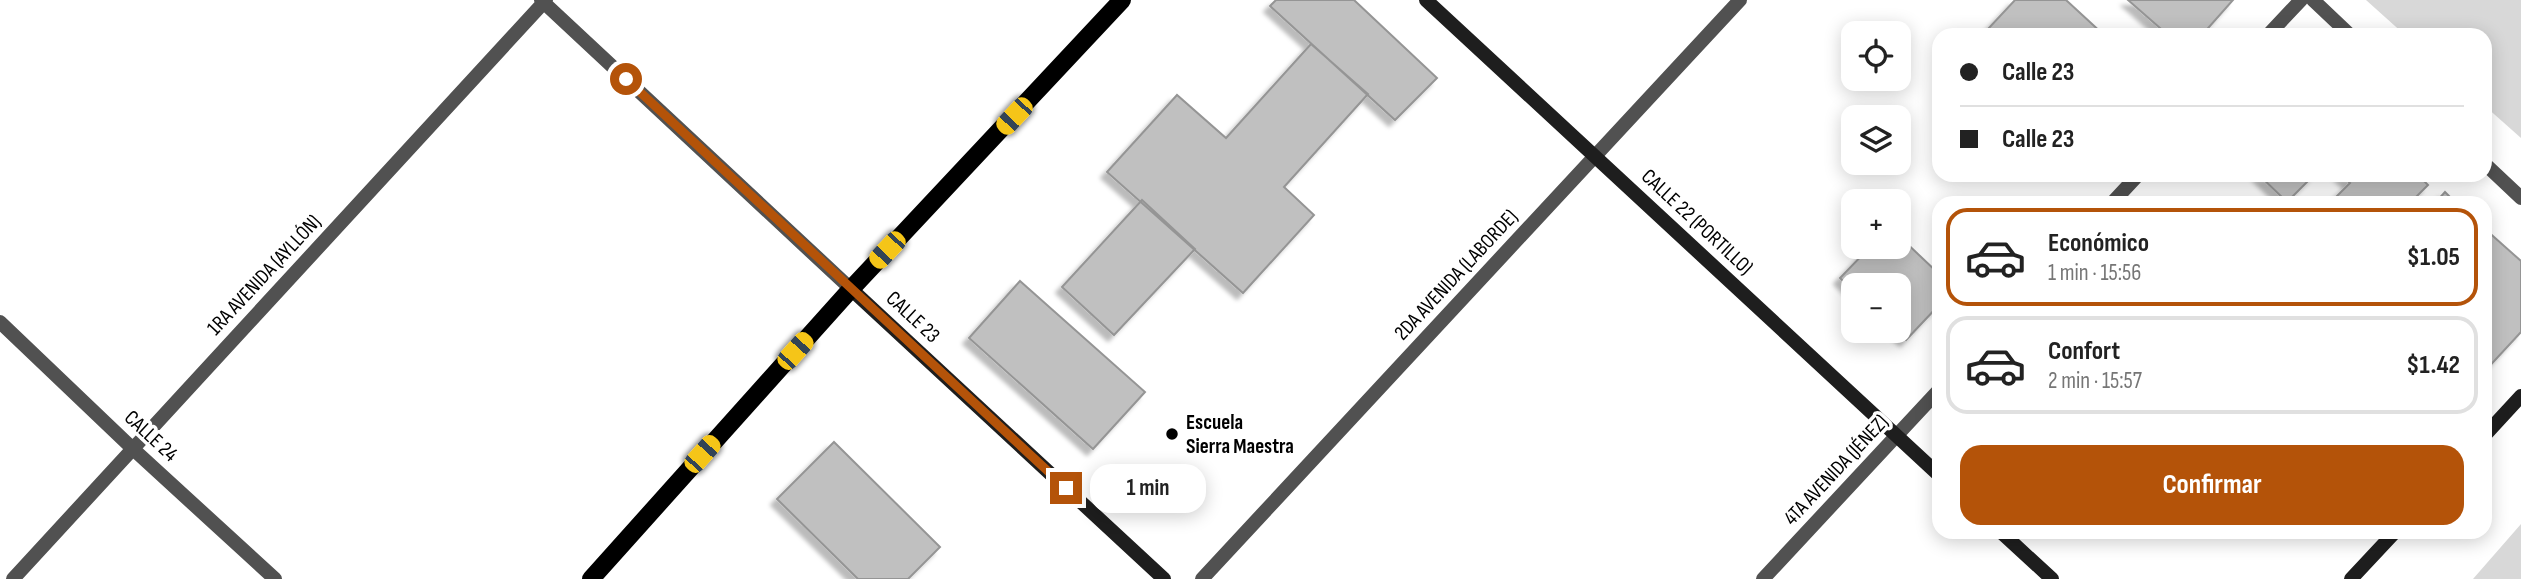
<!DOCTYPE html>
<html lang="es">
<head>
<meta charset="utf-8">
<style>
  body { margin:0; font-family:"Sofia Sans Condensed",sans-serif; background:#f6f6f6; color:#222; height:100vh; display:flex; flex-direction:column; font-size:26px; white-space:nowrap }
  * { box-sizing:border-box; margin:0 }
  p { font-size:23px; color:#767676 }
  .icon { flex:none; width:38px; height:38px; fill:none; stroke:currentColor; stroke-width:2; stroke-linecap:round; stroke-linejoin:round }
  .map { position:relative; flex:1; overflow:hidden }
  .panel { position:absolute; left:1932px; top:196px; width:560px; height:343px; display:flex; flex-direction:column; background:#fff; border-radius:21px; box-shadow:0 4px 18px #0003 }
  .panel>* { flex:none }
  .hud { position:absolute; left:1932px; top:28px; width:560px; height:154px; border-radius:21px; box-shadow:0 4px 18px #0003; display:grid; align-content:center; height:154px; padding:0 28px; background:#fff }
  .fabs { position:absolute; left:1841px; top:21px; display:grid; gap:14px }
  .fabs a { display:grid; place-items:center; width:70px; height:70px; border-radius:14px; background:#fff; box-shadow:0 4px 18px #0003; font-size:35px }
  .end { position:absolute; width:32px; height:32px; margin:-16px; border:9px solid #b45309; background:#fff; box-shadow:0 0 0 4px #fff }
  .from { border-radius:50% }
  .bubble { position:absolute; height:49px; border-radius:21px; background:#fff; box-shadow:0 4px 18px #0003; font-size:23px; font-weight:700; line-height:49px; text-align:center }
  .car { position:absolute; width:21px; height:42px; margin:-21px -10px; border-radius:9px; box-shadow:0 0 5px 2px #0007; background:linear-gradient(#f5c518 24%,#345 0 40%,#f5c518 0 76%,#345 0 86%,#f5c518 0) }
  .hud b { display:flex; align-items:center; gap:24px; height:66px; font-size:26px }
  .hud b+b { border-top:2px solid #e0e0e0 }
  .hud i { width:18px; height:18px; background:#222 }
  ul { padding:12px 0 0; list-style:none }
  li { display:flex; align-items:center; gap:21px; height:98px; margin:0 14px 10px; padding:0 14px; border:4px solid #e0e0e0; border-radius:21px }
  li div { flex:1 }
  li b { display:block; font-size:26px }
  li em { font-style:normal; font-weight:700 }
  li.selected { border-color:#b45309 }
  li>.icon { width:63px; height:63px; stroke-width:1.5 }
  .button { display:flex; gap:14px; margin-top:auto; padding:14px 28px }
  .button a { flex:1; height:80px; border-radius:21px; background:#b45309; color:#fff; font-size:28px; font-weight:700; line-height:80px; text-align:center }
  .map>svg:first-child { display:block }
  .green { fill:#d8d8d8 }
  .building { fill:#c0c0c0; stroke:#959595; stroke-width:2; filter:url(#shadow) }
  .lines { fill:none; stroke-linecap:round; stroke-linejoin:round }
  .street { stroke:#515151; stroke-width:14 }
  .secondary { stroke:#1e1e1e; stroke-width:14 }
  .primary { stroke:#000; stroke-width:18 }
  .route { stroke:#b45309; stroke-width:9 }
  .poi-dot { fill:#000; stroke:#fff; stroke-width:2.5 }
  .labels { text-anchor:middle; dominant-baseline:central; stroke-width:7; stroke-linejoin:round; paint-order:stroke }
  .street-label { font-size:21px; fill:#000; stroke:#fff }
  .poi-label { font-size:21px; font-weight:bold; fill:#000; stroke:#fff; text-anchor:start }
</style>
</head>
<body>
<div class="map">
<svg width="2521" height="579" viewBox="0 0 2521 579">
  <defs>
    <filter id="shadow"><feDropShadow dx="-6" dy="6" stdDeviation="2" flood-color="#0004"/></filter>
  </defs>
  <rect width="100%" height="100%" fill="#fff"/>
  <path class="green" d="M2366,0h155v138l-36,-32v-71h-80z
    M2521,524v55h-48z"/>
  <path class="building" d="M1276,0h78l83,78 -42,42 -125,-114z
    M2015,0h51l38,35h-112l-5,-5z
    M2128,0h105l-31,35h-34z
    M1311,44l57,50 -84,93 30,28 -71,78 -136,-121 70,-77 49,43z
    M2259,175h55l-27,27z
    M2341,175h77l10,10 -18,18h-80l20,-20z
    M2445,192l11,11h-21z
    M1142,200l53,49 -81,86 -52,-48z
    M2485,229l36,32v71l-36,39z
    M1899,236l40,38v31l-33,35 -10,-9h3v-46h-46v6l-13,-13 30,-31h29z
    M1020,281l125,111 -52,57 -124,-111z
    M834,442l106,105 -32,32h-50l-81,-80z"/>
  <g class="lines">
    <path class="street" d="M541,0l310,289
      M2313,0l37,35
      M2268,35l33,-35
      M2485,164l36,34
      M2112,203l26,-28
      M0,322l132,126 143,131
      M13,579l533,-579
      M1202,579l538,-579
      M1763,579l176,-189"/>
    <path class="secondary" d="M1426,0l513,475
      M851,289l313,290
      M2485,435l36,-39
      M2001,532l51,47
      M2351,579l44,-47"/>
    <path class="primary" d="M591,579l260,-290 271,-289"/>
  </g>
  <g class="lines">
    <path class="route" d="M626,79l440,409"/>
  </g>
  <circle class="poi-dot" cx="1172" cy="434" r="7"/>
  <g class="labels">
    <g class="street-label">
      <text transform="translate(1697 222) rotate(43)">CALLE 22 (PORTILLO)</text>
      <text transform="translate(264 275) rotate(-47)">1RA AVENIDA (AYLLÓN)</text>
      <text transform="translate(1456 275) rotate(-47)">2DA AVENIDA (LABORDE)</text>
      <text transform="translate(913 317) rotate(43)">CALLE 23</text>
      <text transform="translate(151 436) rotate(43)">CALLE 24</text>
      <text transform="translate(1836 470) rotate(-47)">4TA AVENIDA (JÉNEZ)</text>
    </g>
    <g class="poi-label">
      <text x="1186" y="422">Escuela<tspan x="1186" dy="24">Sierra Maestra</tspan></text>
    </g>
  </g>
</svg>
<div class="fabs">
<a><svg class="icon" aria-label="locate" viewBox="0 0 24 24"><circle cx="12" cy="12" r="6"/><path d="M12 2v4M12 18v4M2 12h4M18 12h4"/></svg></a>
<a><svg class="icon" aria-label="layers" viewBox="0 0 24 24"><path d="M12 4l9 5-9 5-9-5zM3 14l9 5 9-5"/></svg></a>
<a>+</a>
<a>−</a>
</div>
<i class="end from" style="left:626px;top:79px"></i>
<i class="end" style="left:1066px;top:488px"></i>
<div class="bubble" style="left:1090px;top:464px;width:116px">1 min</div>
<i class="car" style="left:1014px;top:116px;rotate:223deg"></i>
<i class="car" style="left:887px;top:250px;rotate:223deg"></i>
<i class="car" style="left:795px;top:351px;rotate:42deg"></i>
<i class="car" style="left:702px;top:454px;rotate:42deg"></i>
<div class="hud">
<b><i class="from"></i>Calle 23</b>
<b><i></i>Calle 23</b>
</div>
<section class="panel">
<ul>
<li class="selected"><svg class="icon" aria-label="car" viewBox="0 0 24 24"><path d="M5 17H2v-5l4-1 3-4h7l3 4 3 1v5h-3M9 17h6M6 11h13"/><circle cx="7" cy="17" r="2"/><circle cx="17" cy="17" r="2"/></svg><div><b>Económico</b><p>1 min · 15:56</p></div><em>$1.05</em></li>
<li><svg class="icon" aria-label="car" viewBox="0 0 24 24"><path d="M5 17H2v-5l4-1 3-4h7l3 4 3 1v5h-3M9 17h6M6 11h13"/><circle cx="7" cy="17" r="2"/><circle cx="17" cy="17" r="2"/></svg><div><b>Confort</b><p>2 min · 15:57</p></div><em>$1.42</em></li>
</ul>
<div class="button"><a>Confirmar</a></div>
</section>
</div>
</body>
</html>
